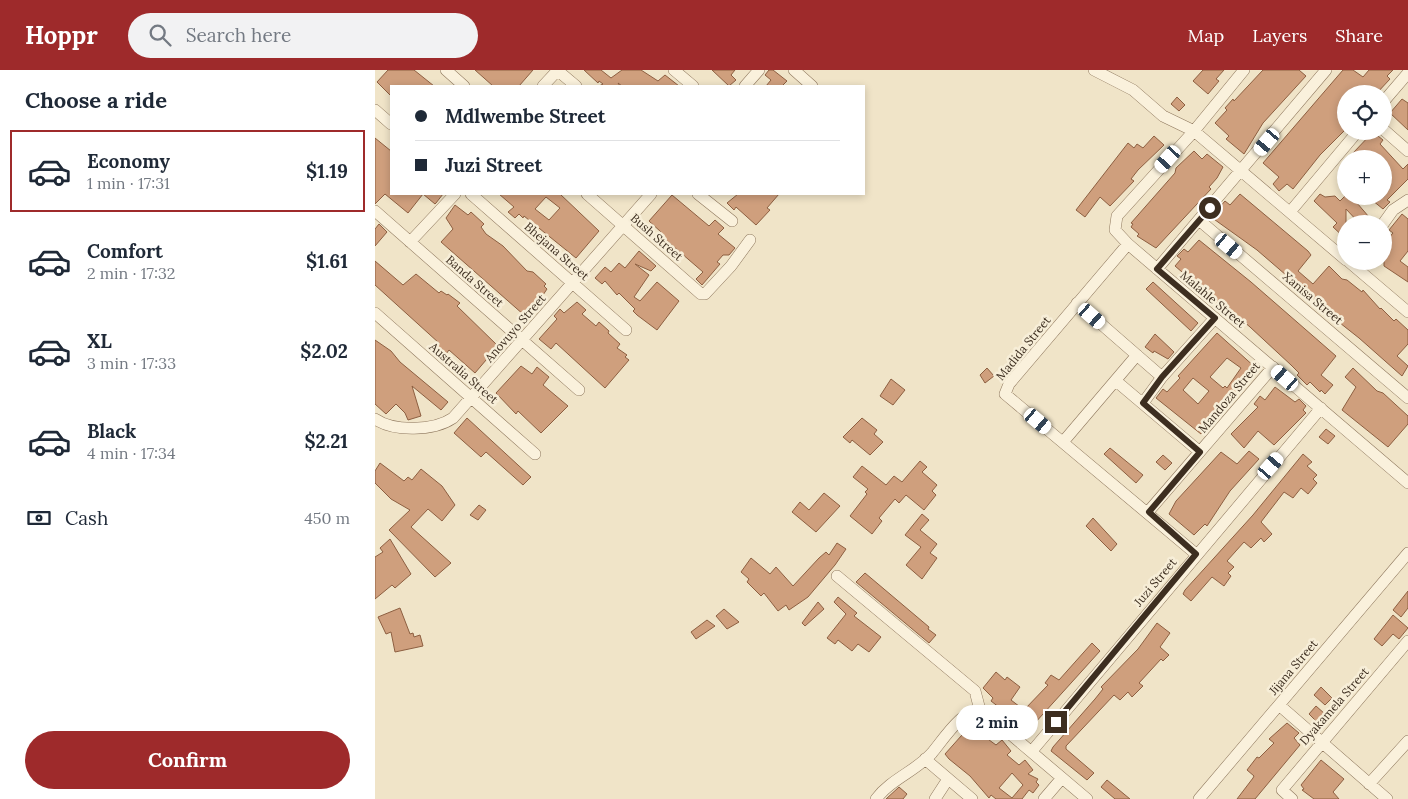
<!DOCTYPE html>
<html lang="en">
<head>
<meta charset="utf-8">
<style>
  body { margin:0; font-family:Lora,serif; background:#f2f2f3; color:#1f2937; height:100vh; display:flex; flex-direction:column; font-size:19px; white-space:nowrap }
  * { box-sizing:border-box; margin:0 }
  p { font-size:16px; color:#747a83 }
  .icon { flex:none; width:28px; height:28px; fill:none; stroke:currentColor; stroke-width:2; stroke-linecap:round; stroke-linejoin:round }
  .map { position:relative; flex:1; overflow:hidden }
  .side { display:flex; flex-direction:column; background:#fff; width:375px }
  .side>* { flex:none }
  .guide { position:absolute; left:15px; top:15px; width:475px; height:110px; border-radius:0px; box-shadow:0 2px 8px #0003; display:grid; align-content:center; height:110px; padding:0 25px; background:#fff }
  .fabs { position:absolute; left:962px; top:15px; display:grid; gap:10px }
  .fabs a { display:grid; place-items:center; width:55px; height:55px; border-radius:50%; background:#fff; box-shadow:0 2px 8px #0003; font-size:25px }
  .end { position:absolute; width:22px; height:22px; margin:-11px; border:6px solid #3d2e20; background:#fff; box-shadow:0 0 0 2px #fff }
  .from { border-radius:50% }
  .bubble { position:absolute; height:35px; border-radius:18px; background:#fff; box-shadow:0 2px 8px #0003; font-size:16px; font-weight:700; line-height:35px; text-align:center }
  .car { position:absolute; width:15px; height:30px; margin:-15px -8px; border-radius:6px; box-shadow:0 0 4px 1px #0007; background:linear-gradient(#fff 24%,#345 0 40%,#fff 0 76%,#345 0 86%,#fff 0) }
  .guide b { display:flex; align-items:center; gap:18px; height:48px; font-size:19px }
  .guide b+b { border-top:1px solid #e0e1e3 }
  .guide i { width:12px; height:12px; background:#1f2937 }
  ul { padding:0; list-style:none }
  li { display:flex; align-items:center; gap:15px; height:82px; margin:0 10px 8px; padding:0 15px; border:2px solid transparent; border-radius:0px }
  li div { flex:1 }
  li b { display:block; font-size:19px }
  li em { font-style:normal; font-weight:700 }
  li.active { border-color:#9e2a2b }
  li>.icon { width:45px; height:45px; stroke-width:1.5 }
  h2 { padding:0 25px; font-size:22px; line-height:60px }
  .pay { display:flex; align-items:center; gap:12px; height:55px; padding:0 25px; font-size:19px }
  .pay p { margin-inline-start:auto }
  .cta { display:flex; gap:10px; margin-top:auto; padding:10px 25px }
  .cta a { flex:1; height:58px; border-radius:30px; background:#9e2a2b; color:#fff; font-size:20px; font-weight:700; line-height:58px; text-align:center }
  header { display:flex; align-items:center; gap:30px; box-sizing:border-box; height:70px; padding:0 25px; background:#9e2a2b; color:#fff }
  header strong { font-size:24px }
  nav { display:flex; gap:28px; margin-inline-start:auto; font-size:18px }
  .search { width:350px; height:45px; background:#f2f2f3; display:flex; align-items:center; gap:12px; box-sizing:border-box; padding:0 18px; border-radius:28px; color:#747a83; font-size:19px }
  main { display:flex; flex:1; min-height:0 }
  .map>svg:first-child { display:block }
  .building { fill:#cf9f7d; stroke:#8d5f41; fill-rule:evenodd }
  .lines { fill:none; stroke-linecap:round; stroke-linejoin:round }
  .minor-casing { stroke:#8d765c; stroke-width:12 }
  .minor { stroke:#faf1dc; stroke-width:11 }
  .route { stroke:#3d2e20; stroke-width:6 }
  .labels { text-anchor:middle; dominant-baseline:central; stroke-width:5; stroke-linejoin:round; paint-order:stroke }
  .street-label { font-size:12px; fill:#3d2e20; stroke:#f7eed8 }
</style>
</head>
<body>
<header>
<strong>Hoppr</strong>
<div class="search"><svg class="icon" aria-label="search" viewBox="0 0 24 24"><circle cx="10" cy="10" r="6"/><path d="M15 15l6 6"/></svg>Search here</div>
<nav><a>Map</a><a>Layers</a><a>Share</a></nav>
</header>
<main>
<section class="side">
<h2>Choose a ride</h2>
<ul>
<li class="active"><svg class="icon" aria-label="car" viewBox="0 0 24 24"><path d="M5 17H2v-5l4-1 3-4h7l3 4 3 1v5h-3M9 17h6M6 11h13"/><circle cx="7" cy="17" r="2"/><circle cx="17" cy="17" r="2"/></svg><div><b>Economy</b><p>1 min · 17:31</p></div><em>$1.19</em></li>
<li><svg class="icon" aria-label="car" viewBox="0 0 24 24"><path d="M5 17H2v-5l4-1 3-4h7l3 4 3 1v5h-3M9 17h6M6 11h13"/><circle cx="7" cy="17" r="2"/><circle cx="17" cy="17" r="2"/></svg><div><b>Comfort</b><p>2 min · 17:32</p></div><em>$1.61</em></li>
<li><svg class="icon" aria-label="car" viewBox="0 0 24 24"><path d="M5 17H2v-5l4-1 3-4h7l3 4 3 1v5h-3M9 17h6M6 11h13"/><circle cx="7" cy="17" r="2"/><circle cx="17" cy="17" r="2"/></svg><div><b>XL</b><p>3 min · 17:33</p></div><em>$2.02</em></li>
<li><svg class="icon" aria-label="car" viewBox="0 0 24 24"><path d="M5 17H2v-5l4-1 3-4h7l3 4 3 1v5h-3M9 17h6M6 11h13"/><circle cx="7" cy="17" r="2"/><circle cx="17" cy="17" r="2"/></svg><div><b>Black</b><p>4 min · 17:34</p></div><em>$2.21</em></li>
</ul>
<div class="pay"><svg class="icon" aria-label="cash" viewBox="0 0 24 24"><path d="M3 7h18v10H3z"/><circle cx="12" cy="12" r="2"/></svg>Cash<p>450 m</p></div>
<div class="cta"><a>Confirm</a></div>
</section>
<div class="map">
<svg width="1033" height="729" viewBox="0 0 1033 729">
  <rect width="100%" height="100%" fill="#f0e4c8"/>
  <path class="building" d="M13,0h26l20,16h-43v10l-14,-14z
    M100,0h58l-14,16h-26z
    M209,0h17l10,8 11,-8h19l17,11 7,-6 14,11h-57l-4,-3 2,3h-21l4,-2 -4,-3 -1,2z
    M337,0h23l-4,5 5,5 -7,6z
    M394,0h4l14,11 -5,5h-16l5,-6 -6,-5z
    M828,0h21l-8,9 3,2 -11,13 -15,-13z
    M888,0h36l7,6 -43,47 -19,31 -18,-15 3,-3 -14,-13 12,-13 -2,-2 8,-9 1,2z
    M968,0h10l10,7 6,-7h24l-6,6 3,3 -14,15h-12l-11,-6 -7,6 -5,7 5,4v24l-26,26 -27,34 -6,-5 -8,7 -6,-7 6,-7 -16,-14z
    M802,27l8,8 -6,6 -8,-7z
    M1027,29l6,4v27l-18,-17z
    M998,62l10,8 -3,4 23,25 5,-5v15l-21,21 3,2 -7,7 -16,-13 17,1v-29l2,-3 -2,-6h-5l-8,-7 -5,7h-6l-7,-6z
    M779,66l10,9 -26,25 -7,9 3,2 -24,25 -10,-9 -15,20 -9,-7 52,-67 6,5 3,-4 6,4z
    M0,68l16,13v43h52l-7,9 -1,1 -12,-10 -15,19 -23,-19 -10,10z
    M819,81l8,8 5,-5 16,13 -6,11 -8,9 2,2 -55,59 -19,-12 2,-2 -8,-7 2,-3 -2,-1 44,-50 1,-5z
    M124,124h61l39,37 -23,27 -52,-42 -1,2 -4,-4 -4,4 -7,-6 6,-5zM171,127l14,11 -11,12 -14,-11z
    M363,124h41l-12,14 3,2 -14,15 -20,-18 -2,3 -7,-7z
    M865,124l68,57 3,4 -13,16 15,13 16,-18 13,13 5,1 15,12 1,-2 17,19 1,-1 13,13 2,-2 12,11v14l-11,12 11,10 -6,10 -43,-38 -19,-15 -3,3 -7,-7 2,-2 -10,-8 1,-2 -66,-57 -46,-33 14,-16 5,4z
    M945,124l5,3 10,-1 5,5 6,-6 5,1 24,28h-15l-14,-15v30l-13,-12 4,-4 -23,-22z
    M297,125l37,31 6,-6 9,8 -6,6 17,14 -6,7h-6l-6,7 3,2 -18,21 -6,-6 7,-7 -44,-38 2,-2 -12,-11z
    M80,135l13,10 3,-3 13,12 -3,3 5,7 17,12 24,25 6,1 13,12 -2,2 3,3 -6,9 -17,17 -83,-73 12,-13 -7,-11z
    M1027,144l6,5v32l-8,10 8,6v15l-24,-16v-23l9,-10 -4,-3z
    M4,154l8,8 -12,14v-17z
    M824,170l52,42 85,74 -15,19 12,10 -8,9 -4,-4 -1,2 -10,-10 -3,3 -10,-10 2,-2 -8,-8 -41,-38 -29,-25 -3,3 -31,-25 2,-2 -14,-12 6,-7 -4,-3 7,-7 4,3z
    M264,181l17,15 -5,5 -16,-7 14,11 -15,22 6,4 17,-19 22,19 -22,29 -20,-15 -4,-4 2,-2 -16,-16 -2,2 -12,-14 -3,3 -7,-6 10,-11 6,5 8,-9 6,5z
    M0,191l28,24 13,-11 23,19 2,-2 6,4 1,-1 12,9 -3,3 41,40 -23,27 -26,-23 -3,4 -10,-8 3,-3 -64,-58z
    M778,212l45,41 -7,8 -45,-42z
    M202,232l9,8 -4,4 14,12 3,-4 10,9 -1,2 12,11 -3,4 10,7 -2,2 4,3 -24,28 -49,-45 -5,6 -12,-10 18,-20 -3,-3 6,-7 4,4z
    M842,263l39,35 -7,13 -21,22 -2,-1 -25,32 -45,-36 7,-9 4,3 13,-14 -2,-2zM852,288l14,10 -14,20 -2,-2 -2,2 -13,-11zM818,308l16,13 -11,13 -15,-14z
    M780,264l19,18 -6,7 -14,-8 -1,2 -8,-6z
    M0,270l16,11 9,11 48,40 -7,8 -29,-24 9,30 -13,4 -3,-7 -9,-9 -10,10 -11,-10z
    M146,296l11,8 5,-7 12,10 -6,8 25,21 -27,27 -23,-22 -2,3 -20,-21z
    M612,298l7,8 -9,7 -5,-8z
    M978,298l24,23 6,2 25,23v8l-20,23 -46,-37 14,-23 -11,-10z
    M516,309l14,11 -12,15 -13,-9z
    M900,317l20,15 4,-3 7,7 -3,4 3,3 -32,32 -16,-14 -14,17 -13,-14 27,-27 -4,-3 6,-8 5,4z
    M92,348l64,59 -8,8 -37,-33 -5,5 -27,-24z
    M487,348l15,12 -3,4 9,8 -13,13 -18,-15 -2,3 -7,-6z
    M951,359l9,7 -7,8 -9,-7z
    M735,378l33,27 -7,8 -32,-29z
    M874,381l10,8 -29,32 -23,35 -2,-2 -11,11 -25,-21 7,-13 45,-49 16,12z
    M928,384l9,8 -5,4 10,9 -4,4 4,4 -9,11 -7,-6 -8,10 -9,-6 -23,30 11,12 -8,8 -3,-4 -10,10 -7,-6 -17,19 7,6 -6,6 3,3 -7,10 -12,-9 -21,24 -8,-7 2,-4 68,-75z
    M788,385l9,8 -7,7 -9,-8z
    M545,391l7,6 -5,5 15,13 -5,6 4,4 -12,15 -18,-15 -7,8 -4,-4 -16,19 3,3 -10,13 -22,-18 17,-22 -2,-2 3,-3 -15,-12 9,-11 24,19 8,-9 8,6z
    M5,393l24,18 4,-4 4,3 9,-11 21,17 13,19 -13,16 -14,-12 -17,18 40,36 -16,14 -46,-47 21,-20 -19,-11 -16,-16v-12z
    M449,423l16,13 -24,26 -24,-20 8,-10 9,8z
    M104,435l7,5 -8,10 -8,-5z
    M547,444l7,6 -9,10 17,14 -7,9 7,5 -15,21 -16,-14 15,-18 -16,-12z
    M718,448l24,26 -6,7 -25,-25z
    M15,469l21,35 -16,14 -3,-3 -17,14v-42l8,-5 -3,-4z
    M462,473l9,6 -11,16 -27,32 -19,13 -3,-5 -8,6 -14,-18 -3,3 -14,-14 2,-3 -8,-7 10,-14 19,16 6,-7 17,19 26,-28 7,-6 3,3z
    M490,503l64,54 -1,2 8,6 -7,8 -73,-61z
    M1033,521v17l-7,9 -8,-7z
    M463,527l19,16 -3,3 27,21 -12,15 -11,-8 -6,7 -14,-11 -3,4 -8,-6 19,-24 -12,-12z
    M443,532l6,7 -19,17 -3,-3z
    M25,538l10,26 3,-1 1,4 6,-2 3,11 -28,6 -4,-20 -5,2 -8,-17z
    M349,539l15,13 -12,7 -11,-13z
    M1018,545l15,13 -9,11 -6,-5 -11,12 -8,-7z
    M332,550l8,6 -19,13 -5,-7z
    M782,553l13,10 -10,14 9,8 -6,6 -2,-2 -22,24 4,3 -11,11 -4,-5 -8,8 -6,-5 -48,51v3l28,24 -7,7 -36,-29 2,-4 42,-48 8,-10 -2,-2 37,-38z
    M717,573l8,8 -66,73 -3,-2 -4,4 -26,-19 -1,1 -9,-7 2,-3 -10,-10 13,-16 9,8 2,-3 13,10 -9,13 13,10 24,-25 -3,-2 6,-8 8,5z
    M946,617l11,11 -7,7 -11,-10z
    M941,636l9,8 -8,8 -8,-8z
    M912,653l12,10 -5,5 6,7 -45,54h-18l16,-21 1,-2 -7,-6 10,-13 2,1 15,-15 -5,-4z
    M595,656l26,19 6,-5 9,11 -4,4 12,10 6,-5 8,10 -5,4 10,5 -2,3 3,3 -6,8 -4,-3 -7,9h-26l-5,-4 -2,3 -19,-22 -21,-17 -4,-5zM637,703l11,12 -11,13 -13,-10z
    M946,690l23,19 -11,13 6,7h-25l-12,-9 2,-1 -3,-4z
    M732,710l23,19h-15l-14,-12z
    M524,717l8,7 -4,5h-17z"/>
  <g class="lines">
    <g class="minor-casing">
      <path id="minor" d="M71,0l18,16
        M182,0l19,16
        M299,0l19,16
        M419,0l18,16
        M719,0l39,20 30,26 31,15 152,129
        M869,0l-50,61 -77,85 -2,14 13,14 280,239
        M168,16l15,-16
        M370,16l14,-16
        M1009,31l24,-28
        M0,40l16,14
        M1009,60l24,21
        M96,124l155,136
        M212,124l114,100h4l26,-28 19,-26
        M323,124l34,27
        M0,141l204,179
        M915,142l68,-81
        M824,150l209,178
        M1008,154l10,-14 15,-10
        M35,172l45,-48
        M753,174l-119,140 -4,10 191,160
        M973,191l60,51
        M782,199l169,-199
        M702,233l85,74
        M0,243l160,141
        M741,311l84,71
        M768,333l19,-26 53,-59
        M0,349c19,13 59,12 78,-1l198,-224
        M688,372l74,-87
        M773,442l125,-145
        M462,506l138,115 5,19
        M904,635l108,94
        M657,681l289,-343
        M550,689l47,40
        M994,714l39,-43
        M501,729c15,-20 40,-28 56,-46 11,-13 33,-48 51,-42l104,88
        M560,729l13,-20
        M669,729l18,-21
        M824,729l209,-246
        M917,729l-10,-9 126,-149"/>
    </g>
    <use href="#minor" class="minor"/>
  </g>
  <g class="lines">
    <path class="route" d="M681,652l140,-168 -47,-42 51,-60 -57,-49 19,-26 53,-59 -58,-49 53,-61"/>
  </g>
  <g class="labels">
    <g class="street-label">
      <text transform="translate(282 167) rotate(41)">Bush Street</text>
      <text transform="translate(182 181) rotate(41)">Bhejana Street</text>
      <text transform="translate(100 211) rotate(41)">Banda Street</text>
      <text transform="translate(938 228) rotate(40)">Xanisa Street</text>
      <text transform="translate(838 229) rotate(40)">Malahle Street</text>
      <text transform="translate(140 258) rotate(-49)">Anovuyo Street</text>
      <text transform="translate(648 278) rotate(-51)">Madida Street</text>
      <text transform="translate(89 303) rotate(41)">Australia Street</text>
      <text transform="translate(854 327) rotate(-50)">Mandoza Street</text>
      <text transform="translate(780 512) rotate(-50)">Juzi Street</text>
      <text transform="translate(918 597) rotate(-50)">Jijana Street</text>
      <text transform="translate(959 636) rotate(-49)">Dyakamela Street</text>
    </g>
  </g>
</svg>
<div class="fabs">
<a><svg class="icon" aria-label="locate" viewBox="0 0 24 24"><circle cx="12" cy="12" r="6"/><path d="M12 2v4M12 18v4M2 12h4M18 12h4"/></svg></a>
<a>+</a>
<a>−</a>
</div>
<i class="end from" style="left:835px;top:138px"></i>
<i class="end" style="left:681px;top:652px"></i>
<div class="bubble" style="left:581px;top:635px;width:82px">2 min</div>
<i class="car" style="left:892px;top:72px;rotate:220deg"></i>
<i class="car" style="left:793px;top:89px;rotate:222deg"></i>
<i class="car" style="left:854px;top:176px;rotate:130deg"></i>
<i class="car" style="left:717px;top:246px;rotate:131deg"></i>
<i class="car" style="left:910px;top:308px;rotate:311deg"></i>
<i class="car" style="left:663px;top:351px;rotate:130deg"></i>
<i class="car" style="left:896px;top:396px;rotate:41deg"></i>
<div class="guide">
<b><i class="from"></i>Mdlwembe Street</b>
<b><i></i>Juzi Street</b>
</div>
</div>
</main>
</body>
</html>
